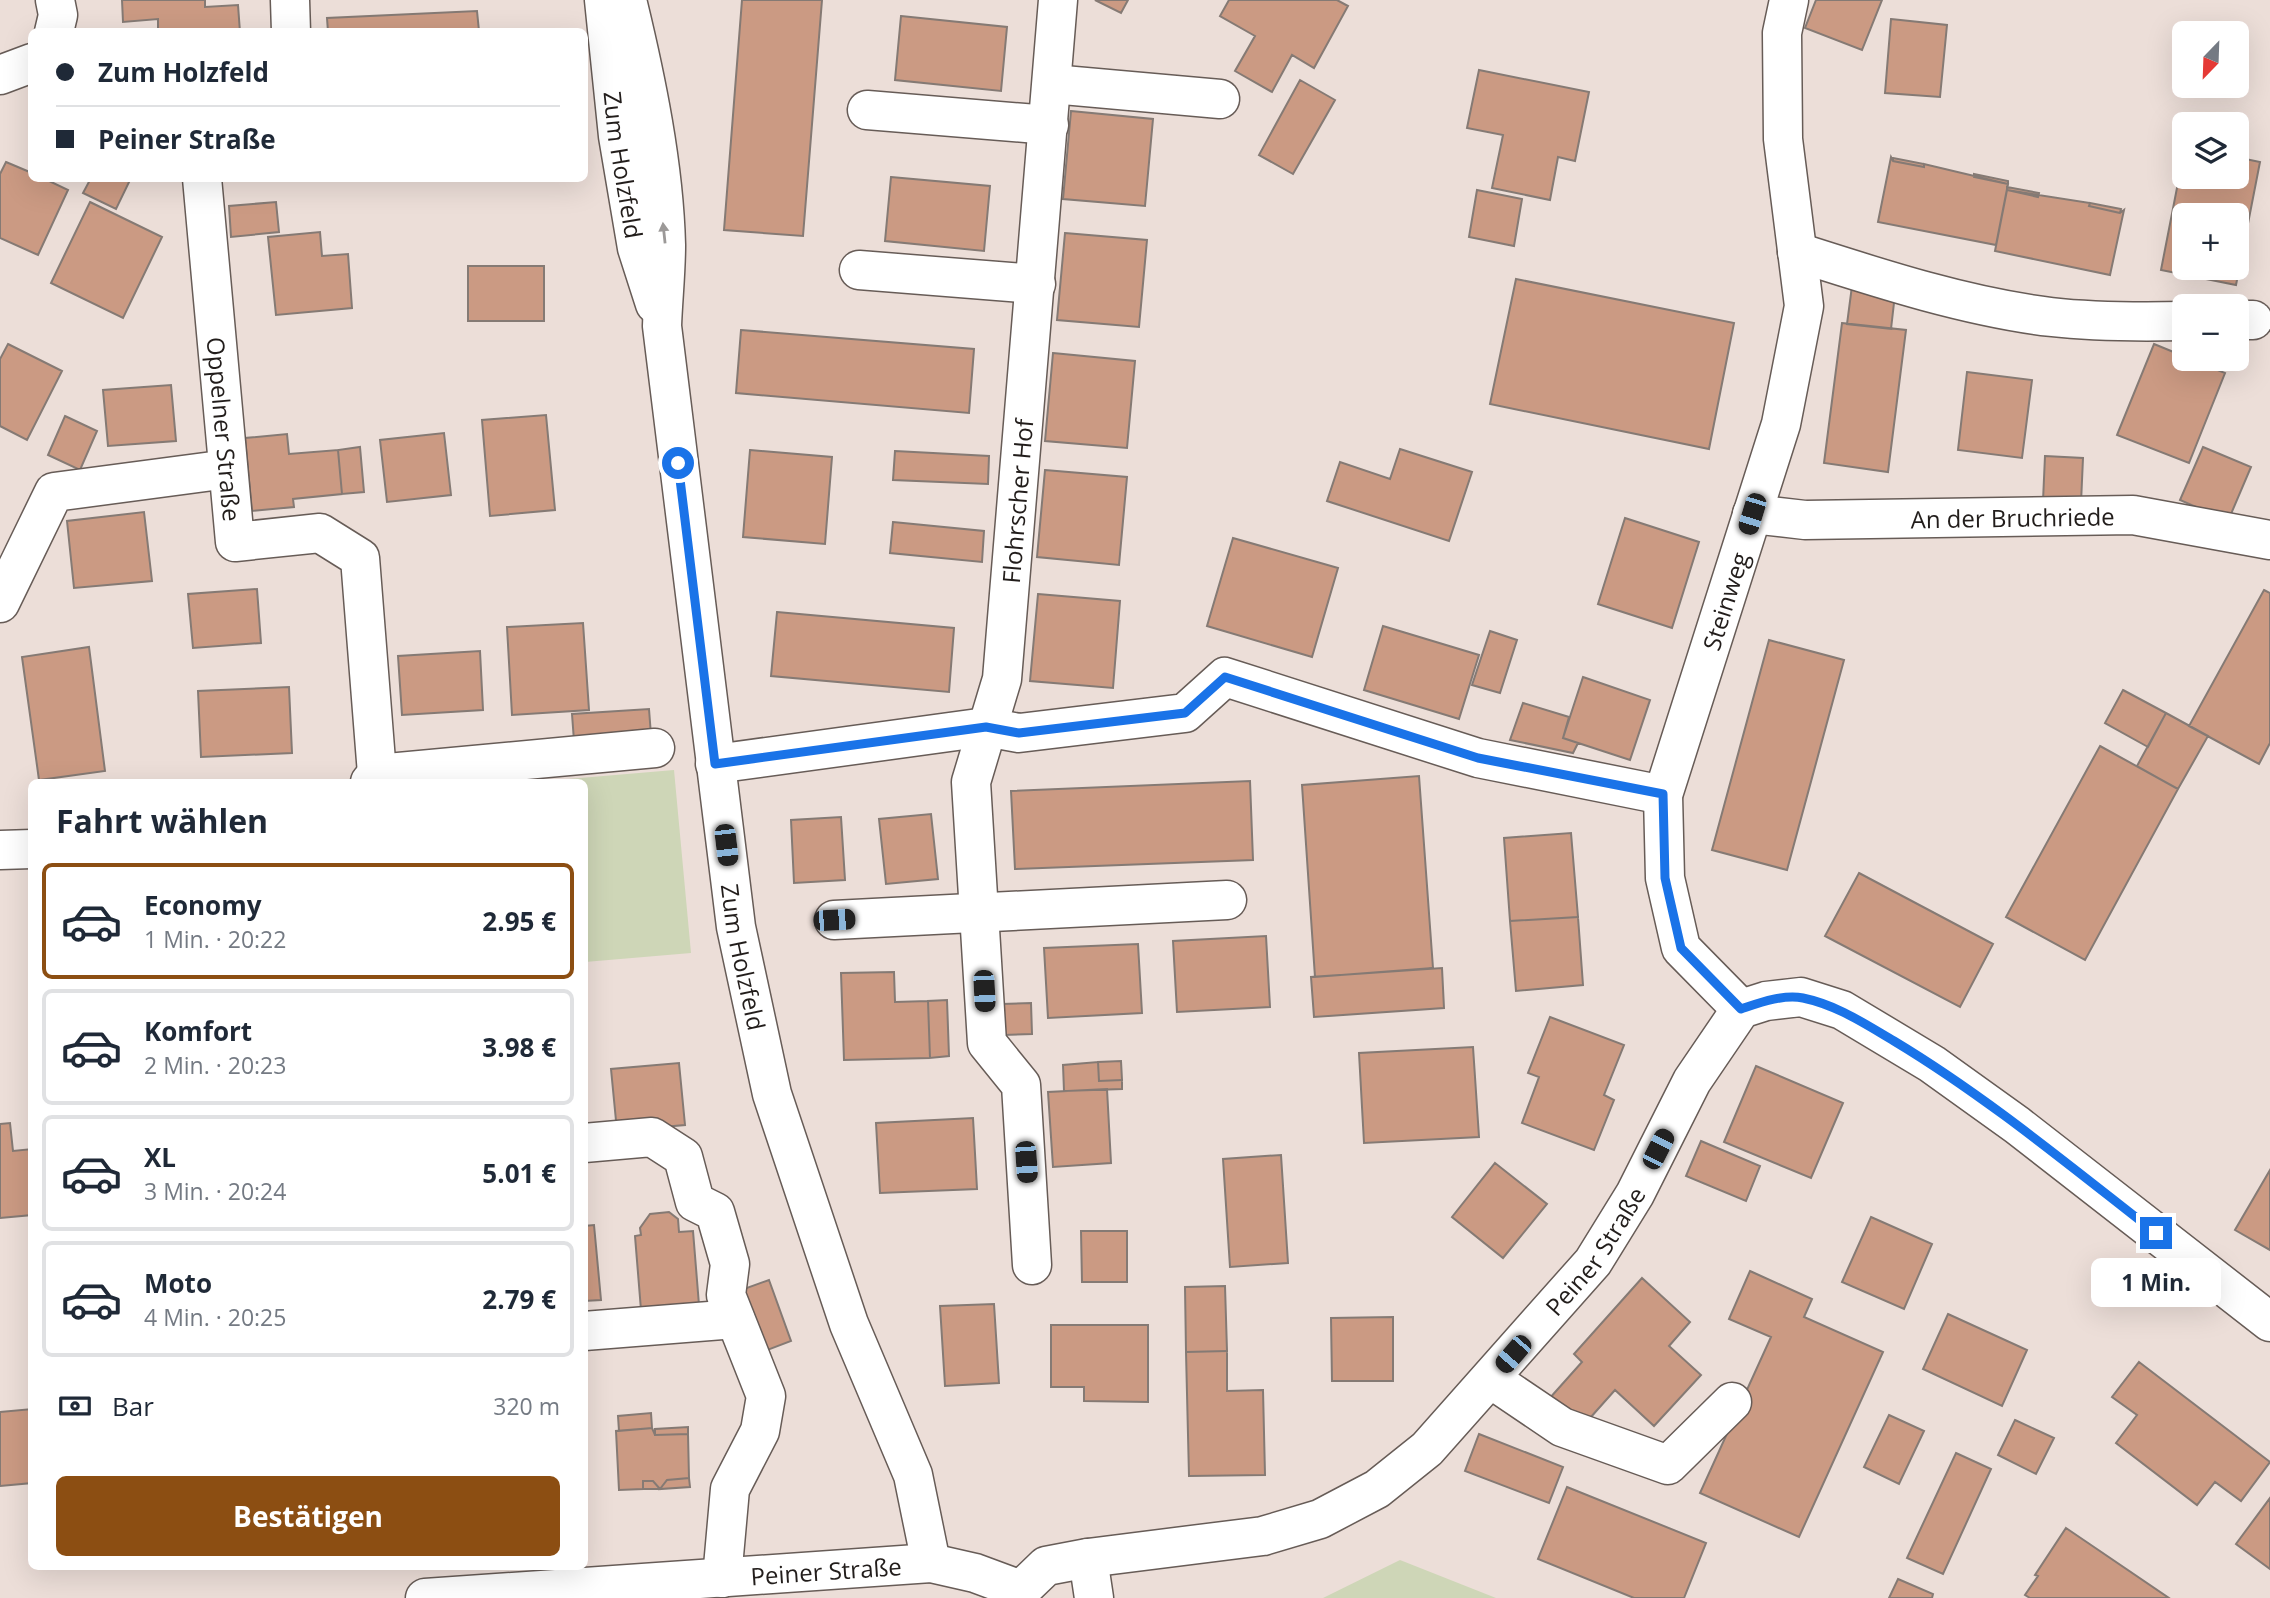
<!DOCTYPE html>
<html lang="de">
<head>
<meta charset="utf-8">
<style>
  body { margin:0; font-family:"Open Sans",sans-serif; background:#f2f2f3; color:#1f2937; height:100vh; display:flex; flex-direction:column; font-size:26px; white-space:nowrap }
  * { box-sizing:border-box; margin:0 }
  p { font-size:23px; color:#747a83 }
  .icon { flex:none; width:38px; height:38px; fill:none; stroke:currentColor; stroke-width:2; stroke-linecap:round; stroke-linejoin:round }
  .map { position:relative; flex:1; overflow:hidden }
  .side { position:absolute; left:28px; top:779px; width:560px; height:791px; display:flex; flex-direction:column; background:#fff; border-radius:10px; box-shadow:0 7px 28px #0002 }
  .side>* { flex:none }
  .top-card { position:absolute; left:28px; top:28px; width:560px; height:154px; border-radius:10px; box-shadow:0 7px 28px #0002; display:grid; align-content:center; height:154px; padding:0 28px; background:#fff }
  .needle { width:46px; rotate:203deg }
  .tools { position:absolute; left:2172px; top:21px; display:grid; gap:14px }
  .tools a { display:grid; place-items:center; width:77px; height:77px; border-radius:10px; background:#fff; box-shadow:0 7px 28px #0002; font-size:35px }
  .end { position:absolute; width:32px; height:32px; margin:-16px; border:9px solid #1a73e8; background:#fff; box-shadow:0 0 0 4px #fff }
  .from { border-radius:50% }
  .bubble { position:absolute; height:49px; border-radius:10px; background:#fff; box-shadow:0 7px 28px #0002; font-size:23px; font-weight:700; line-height:49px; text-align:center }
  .car { position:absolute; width:21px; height:42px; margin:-21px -10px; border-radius:9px; box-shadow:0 0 5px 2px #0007; background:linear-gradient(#222 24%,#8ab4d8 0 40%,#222 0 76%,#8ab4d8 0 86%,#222 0) }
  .top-card b { display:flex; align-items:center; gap:24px; height:66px; font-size:26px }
  .top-card b+b { border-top:2px solid #e0e1e3 }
  .top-card i { width:18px; height:18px; background:#1f2937 }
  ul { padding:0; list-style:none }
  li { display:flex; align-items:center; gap:21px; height:116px; margin:0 14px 10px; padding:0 14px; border:4px solid #e0e1e3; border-radius:10px }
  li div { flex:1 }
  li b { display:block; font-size:26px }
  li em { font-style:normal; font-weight:700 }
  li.selected { border-color:#8c4e12 }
  li>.icon { width:63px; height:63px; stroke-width:1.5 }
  h2 { padding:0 28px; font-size:32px; line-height:84px }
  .pay { display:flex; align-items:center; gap:18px; height:77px; padding:0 28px; font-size:26px }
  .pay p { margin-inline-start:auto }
  .cta { display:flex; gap:14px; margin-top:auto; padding:14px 28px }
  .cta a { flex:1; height:80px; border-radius:10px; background:#8c4e12; color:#fff; font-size:28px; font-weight:700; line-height:80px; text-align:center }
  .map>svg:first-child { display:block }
  .green { fill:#ced6b7 }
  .building { fill:#cb9a83; stroke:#857a74; stroke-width:2; fill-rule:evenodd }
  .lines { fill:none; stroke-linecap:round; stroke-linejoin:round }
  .minor-casing { stroke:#675c57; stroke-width:41 }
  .minor { stroke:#fff; stroke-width:38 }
  .oneway { fill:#9c9998 }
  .route { stroke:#1a73e8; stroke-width:9 }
  .labels { text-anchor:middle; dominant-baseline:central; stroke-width:6; stroke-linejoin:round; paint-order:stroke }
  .street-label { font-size:24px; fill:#221d1b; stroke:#ecded8 }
</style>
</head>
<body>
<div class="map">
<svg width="2270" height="1598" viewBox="0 0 2270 1598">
  <rect width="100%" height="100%" fill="#ecded8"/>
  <path class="green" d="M674,770l17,183 -106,9 -1,-180h-51z
    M1400,1560l96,38h-173z"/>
  <path class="building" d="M122,0h83v7l33,-2 2,27h-82v-13l-35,3z
    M742,0h80l-19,236 -79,-6z
    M1095,0h33l-7,13z
    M1229,0h108l11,6 -34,62 -22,-13 -20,37 -37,-21 20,-35 -35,-20z
    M1816,0h66l-20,50 -57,-22z
    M477,11l2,20 49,-2v3h-200l-1,-14z
    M901,16l106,11 -6,64 -106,-11z
    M1891,19l56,6 -7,72 -55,-4z
    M1479,70l110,22 -14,69 -17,-4 -8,43 -58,-12 11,-53 -36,-7z
    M1300,80l35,20 -42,74 -34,-19z
    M1071,111l82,8 -8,87 -82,-7z
    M2184,152v25h52v-20l24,5 -24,123 -75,-15zM2184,215h52v53h-52z
    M1891,157l2,4 31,6v-3l84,20 -12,61 -118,-23z
    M1893,158l31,6v3l-31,-6z
    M6,162l26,11v5h11l25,12 -30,65 -38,-17v-64z
    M1974,174l34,7v3l-34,-7z
    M891,177l99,9 -6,65 -99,-10z
    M91,178h40l-15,31 -33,-16z
    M2007,187l32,6 -1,4 -31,-7z
    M1477,190l45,9 -8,47 -45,-9z
    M2007,190l83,13 -1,3 31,7 4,-3 -14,65 -115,-24z
    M90,202l72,35 -39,81 -72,-35z
    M276,202l3,30 -48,5 -2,-31z
    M2090,203l31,6 -1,4 -31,-7z
    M320,232l2,24 26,-2 4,54 -76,7 -8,-78z
    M1065,233l82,7 -8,87 -82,-7z
    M468,266h76v55h-76z
    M1516,279l218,44 -25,126 -219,-45z
    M1852,286l43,8 -4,35 -44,-5z
    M1842,323l64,7 -18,142 -64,-9z
    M741,330l233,19 -5,64 -233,-20z
    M8,344l54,27 -35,69 -27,-14v-67z
    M2154,344l71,29 -36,90 -72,-28z
    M1053,353l82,8 -8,87 -82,-7z
    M1967,372l65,8 -10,78 -64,-8z
    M171,385l5,56 -68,5 -5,-56z
    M546,415l9,95 -65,6 -8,-96z
    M65,416l32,15 -17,39 -32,-15z
    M444,433l7,62 -64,7 -7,-62z
    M287,434l2,20 49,-4 4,44 -49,5 1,8 -42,4 -7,-73z
    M360,447l4,45 -22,2 -4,-44z
    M2203,447l48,20 -23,54 -48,-21z
    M1400,449l72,23 -23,69 -122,-40 13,-39 50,17z
    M750,450l82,7 -7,87 -82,-7z
    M895,451l94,5 -1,28 -95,-4z
    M2045,456l38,2 -2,45 -38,-2z
    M1045,470l82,7 -8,88 -82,-8z
    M144,512l8,69 -78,7 -7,-67z
    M1625,518l74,24 -27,86 -74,-24z
    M893,522l91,9 -2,31 -92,-9z
    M1233,538l105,30 -26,89 -105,-31z
    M257,589l4,54 -68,5 -5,-54z
    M2264,590l6,3v150l-11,21 -70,-38z
    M1038,594l82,7 -7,87 -83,-7z
    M777,612l177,16 -5,64 -178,-16z
    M583,623l6,87 -77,5 -5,-88z
    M1383,626l96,29 -20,64 -95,-29z
    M1490,631l27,9 -17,53 -28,-8z
    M1769,640l75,20 -57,210 -75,-20z
    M89,647l16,124 -66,9 -17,-123z
    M480,651l3,59 -81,5 -4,-59z
    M1583,677l67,23 -20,60 -67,-22z
    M289,687l3,66 -91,4 -3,-66z
    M2123,690l43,23 -18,34 -43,-24z
    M1523,703l46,14 -6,21 15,5 -5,10 -63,-13z
    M649,709l2,26 -77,6 -2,-27z
    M2166,713l42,23 -30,53 -41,-23z
    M2100,746l78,43 -93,171 -79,-43z
    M1419,776l14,192 -118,9 -13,-192z
    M1250,781l3,79 -238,9 -4,-78z
    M931,814l7,65 -52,5 -7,-65z
    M841,817l4,63 -51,3 -3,-63z
    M1571,833l7,84 -68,4 -6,-83z
    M1859,873l134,71 -33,63 -135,-71z
    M1578,917l5,68 -67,6 -6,-70z
    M1266,936l4,71 -93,5 -4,-71z
    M1138,944l4,69 -94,5 -4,-70z
    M1442,968l2,40 -130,9 -3,-40z
    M894,972l1,30 33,-1 2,57 -86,2 -3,-87z
    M947,1000l2,56 -19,2 -2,-57z
    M1031,1003l1,31 -29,1 -1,-31z
    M1550,1017l74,28 -20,50 10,5 -20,50 -72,-27 17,-46 -11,-4z
    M1473,1047l6,90 -115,6 -5,-90z
    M1121,1061l1,19 -23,1 -1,-19z
    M1098,1062l1,19 23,-1v9l-58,2 -1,-26z
    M679,1063l6,62 -68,6 -6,-62z
    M1756,1066l87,37 -32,75 -87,-36z
    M1107,1089l4,74 -58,4 -5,-75z
    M973,1118l4,71 -97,4 -4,-70z
    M10,1123l3,28 19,-2v66l-32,3v-94z
    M1701,1141l59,25 -14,35 -60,-25z
    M1281,1155l7,108 -58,4 -7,-108z
    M1495,1163l52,41 -44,54 -51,-41z
    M2270,1170v80l-35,-20z
    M669,1212l9,7 1,13 14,-1 6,74 -58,5 -6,-74 6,-1 -1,-7 10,-14z
    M1871,1217l61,27 -28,65 -62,-27z
    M594,1225l7,75 -17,1v-75z
    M1081,1231h46v51h-45z
    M1750,1271l62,28 -8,18 79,35 -84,185 -99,-44 71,-156 -42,-18z
    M1642,1278l48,44 -21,24 32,29 -47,51 -39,-36 -33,37 -33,-28 33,-37 -8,-8z
    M769,1280l22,61 -29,11 -21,-62z
    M1225,1286l2,65 -41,1 -1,-65z
    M994,1304l5,79 -54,3 -5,-80z
    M1948,1314l79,36 -25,56 -79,-37z
    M1393,1317v64h-61l-1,-63z
    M1051,1325h97v77l-64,-1v-14h-33z
    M1227,1351v40l36,-1 2,85 -76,1 -3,-124z
    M2139,1362l131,100 -29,39 -26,-19 -18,23 -81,-62 21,-28 -25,-18z
    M32,1409v74l-32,3v-74z
    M651,1413l1,15 -33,3 -1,-15z
    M1889,1415l35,16 -25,53 -35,-17z
    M2015,1420l39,18 -18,36 -38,-19z
    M688,1427v7l-33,1v-6z
    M652,1428l3,7 33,-1 1,44 -22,2 -7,9 -7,-8h-10v8l-24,1 -3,-59z
    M1479,1434l84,33 -14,36 -84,-32z
    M1956,1453l35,16 -48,105 -36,-16z
    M689,1478l1,9 -30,2 7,-9z
    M643,1481h10l7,8h-17z
    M1567,1487l139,56 -22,55h-50l-96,-39z
    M2270,1498v71l-34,-25z
    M2066,1528l103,70h-139l-5,-3 13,-19 -3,-1z
    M1898,1579l35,15 -1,4h-43z"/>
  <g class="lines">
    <g class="minor-casing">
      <g id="minor">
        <path d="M290,0l1,32"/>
        <path id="s1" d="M604,0l14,136 19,112 18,56"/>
        <path id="s2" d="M627,0c19,78 37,165 39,245 0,27 -3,54 -4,81l74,601 36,167 77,230 64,151 18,88"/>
        <path d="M54,32l4,-17 -3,-15"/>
        <path d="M0,75l32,-12"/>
        <path d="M1052,84l168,15"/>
        <path d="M867,110l182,15"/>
        <path id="s3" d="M202,178l33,364 85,-9 40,25 17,216"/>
        <path d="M1797,252c81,26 170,55 254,65 44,5 88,5 133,4"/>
        <path d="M859,270l177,14"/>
        <path d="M2236,320h17"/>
        <path id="s4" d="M1752,514l53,6 328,-5 137,25"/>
        <path d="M0,603l54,-111 174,-23"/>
        <path d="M715,764l271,-37 33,6 166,-20 40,-36 253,81 185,37"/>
        <path d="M370,782l7,-8 278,-26"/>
        <path d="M0,850l32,-1"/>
        <path d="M834,920l393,-20"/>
        <path id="s5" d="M1741,1009l-60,-61 -16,-70 -2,-83 118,-371 23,-118 -21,-167 -1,-106 7,-33"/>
        <path d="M584,1143l68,-6 31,20 12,45 20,10 15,52 -4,31 40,101 -6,35 -30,58 -8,89"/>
        <path id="s6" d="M1032,1265l-11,-180 -34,-42 -16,-261 31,-103 56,-679"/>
        <path d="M584,1331l151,-12"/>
        <path d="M1491,1379l71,48 106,38 64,-63"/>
        <path d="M1088,1558l6,40"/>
        <path id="s7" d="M1021,1590l25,-24 42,-8 175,-22 57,-17 57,-30 50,-40 166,-187 42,-68 57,-113 49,-72 25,-8 35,-4 41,13 90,54 85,61 253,197"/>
        <path id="s8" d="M425,1598l506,-35 44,10 46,17"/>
      </g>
    </g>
    <use href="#minor" class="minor"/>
  </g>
  <defs><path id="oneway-solid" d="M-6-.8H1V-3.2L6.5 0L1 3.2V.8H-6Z" transform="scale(1.75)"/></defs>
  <use class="oneway" href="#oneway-solid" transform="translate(664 233) rotate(-96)"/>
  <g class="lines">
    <path class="route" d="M678,463l37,301 271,-37 33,6 166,-20 40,-36 253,81 185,36 2,84 16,70 60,61c18,-6 42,-15 62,-11 34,7 62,26 91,43 93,56 177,126 262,192"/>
  </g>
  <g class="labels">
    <g class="street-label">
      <text stroke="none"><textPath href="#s1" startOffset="166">Zum Holzfeld</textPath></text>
      <text stroke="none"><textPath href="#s3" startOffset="252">Oppelner Straße</textPath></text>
      <text stroke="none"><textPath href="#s6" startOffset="782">Flohrscher Hof</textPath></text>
      <text stroke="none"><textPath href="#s4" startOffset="261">An der Bruchriede</textPath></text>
      <text stroke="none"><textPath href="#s5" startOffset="444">Steinweg</textPath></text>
      <text stroke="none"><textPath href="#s2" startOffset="966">Zum Holzfeld</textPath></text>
      <text stroke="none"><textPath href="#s7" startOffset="702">Peiner Straße</textPath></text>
      <text stroke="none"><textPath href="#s8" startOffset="402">Peiner Straße</textPath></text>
    </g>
  </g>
</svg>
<div class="tools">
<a><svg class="needle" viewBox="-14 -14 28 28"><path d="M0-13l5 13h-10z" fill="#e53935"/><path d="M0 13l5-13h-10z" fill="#747a83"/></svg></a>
<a><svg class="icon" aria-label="layers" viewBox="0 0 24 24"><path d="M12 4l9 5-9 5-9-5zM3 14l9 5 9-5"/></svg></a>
<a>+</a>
<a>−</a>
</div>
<i class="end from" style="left:678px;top:463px"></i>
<i class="end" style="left:2156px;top:1233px"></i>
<div class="bubble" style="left:2091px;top:1258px;width:130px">1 Min.</div>
<i class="car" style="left:1752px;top:514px;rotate:197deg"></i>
<i class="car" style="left:726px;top:845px;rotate:173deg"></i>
<i class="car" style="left:834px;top:920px;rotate:87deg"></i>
<i class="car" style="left:984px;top:991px;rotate:177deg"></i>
<i class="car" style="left:1658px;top:1149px;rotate:27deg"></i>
<i class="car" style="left:1026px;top:1162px;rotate:176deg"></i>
<i class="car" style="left:1513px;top:1354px;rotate:221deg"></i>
<div class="top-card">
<b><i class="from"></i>Zum Holzfeld</b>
<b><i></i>Peiner Straße</b>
</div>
<section class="side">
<h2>Fahrt wählen</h2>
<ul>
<li class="selected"><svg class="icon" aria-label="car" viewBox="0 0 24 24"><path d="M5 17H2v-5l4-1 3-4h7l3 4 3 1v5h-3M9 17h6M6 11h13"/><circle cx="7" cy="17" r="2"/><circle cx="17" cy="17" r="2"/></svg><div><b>Economy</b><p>1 Min. · 20:22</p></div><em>2.95 €</em></li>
<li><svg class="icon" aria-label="car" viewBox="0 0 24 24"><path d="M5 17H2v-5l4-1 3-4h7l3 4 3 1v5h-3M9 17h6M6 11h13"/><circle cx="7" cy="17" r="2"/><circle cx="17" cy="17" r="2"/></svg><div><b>Komfort</b><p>2 Min. · 20:23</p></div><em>3.98 €</em></li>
<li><svg class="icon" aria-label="car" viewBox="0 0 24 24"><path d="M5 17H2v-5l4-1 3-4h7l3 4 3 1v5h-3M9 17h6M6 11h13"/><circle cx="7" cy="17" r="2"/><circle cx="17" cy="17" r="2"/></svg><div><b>XL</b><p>3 Min. · 20:24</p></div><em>5.01 €</em></li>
<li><svg class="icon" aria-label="car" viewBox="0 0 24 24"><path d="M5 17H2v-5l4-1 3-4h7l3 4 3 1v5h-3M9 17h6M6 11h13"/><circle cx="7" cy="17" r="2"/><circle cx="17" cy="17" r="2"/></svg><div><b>Moto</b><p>4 Min. · 20:25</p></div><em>2.79 €</em></li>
</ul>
<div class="pay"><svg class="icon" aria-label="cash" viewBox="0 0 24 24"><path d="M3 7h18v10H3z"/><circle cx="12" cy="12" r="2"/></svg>Bar<p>320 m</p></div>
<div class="cta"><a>Bestätigen</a></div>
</section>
</div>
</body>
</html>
